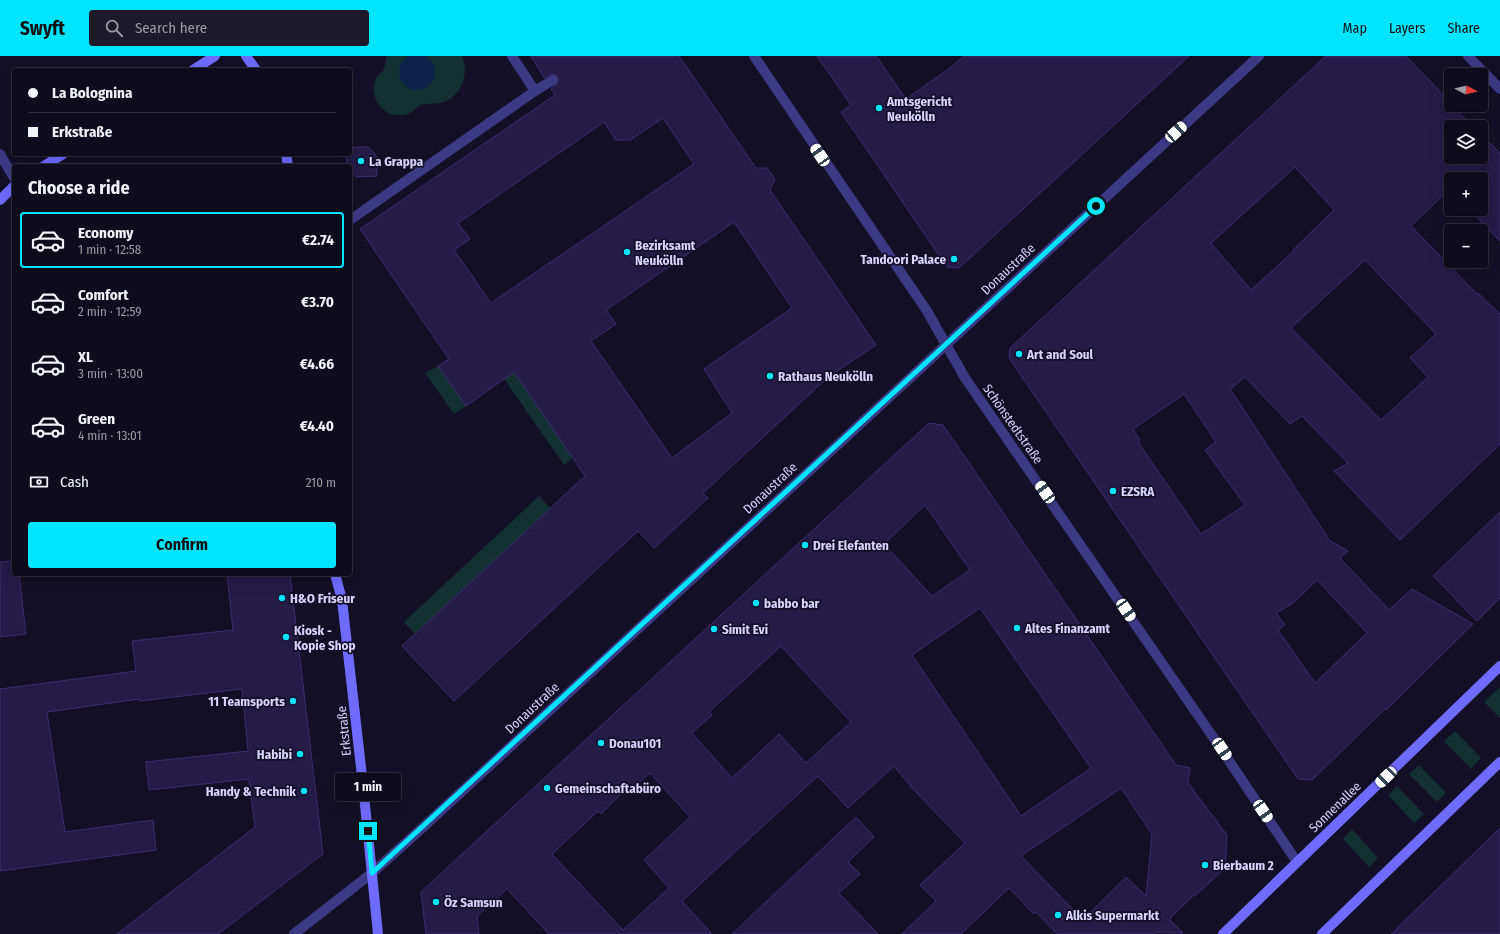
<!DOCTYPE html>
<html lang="en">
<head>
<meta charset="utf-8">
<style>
  body { margin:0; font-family:"Fira Sans Condensed",sans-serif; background:#1c1929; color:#f1f3f6; height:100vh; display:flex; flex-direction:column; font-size:15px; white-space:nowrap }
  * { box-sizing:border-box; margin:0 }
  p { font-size:13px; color:#9b9ba3 }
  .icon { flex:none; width:22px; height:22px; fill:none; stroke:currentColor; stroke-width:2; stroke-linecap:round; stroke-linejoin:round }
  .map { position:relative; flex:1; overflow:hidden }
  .sheet { position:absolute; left:12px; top:108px; width:340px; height:412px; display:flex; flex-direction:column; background:#0e0b1c; border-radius:4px; box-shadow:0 4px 16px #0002,0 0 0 1px #2e2b3b }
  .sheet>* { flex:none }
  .hud { position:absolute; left:12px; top:12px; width:340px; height:88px; border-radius:4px; box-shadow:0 4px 16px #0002,0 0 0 1px #2e2b3b; display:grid; align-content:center; height:88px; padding:0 16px; background:#0e0b1c }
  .needle { width:26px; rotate:97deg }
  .buttons { position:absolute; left:1444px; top:12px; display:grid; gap:8px }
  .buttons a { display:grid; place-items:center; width:44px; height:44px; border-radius:4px; background:#0e0b1c; box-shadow:0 4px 16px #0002,0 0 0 1px #2e2b3b; font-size:20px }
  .end { position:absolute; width:18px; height:18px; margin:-9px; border:5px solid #00e5ff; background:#111; box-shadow:0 0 0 2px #111 }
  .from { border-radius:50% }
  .bubble { position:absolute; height:28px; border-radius:4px; background:#0e0b1c; box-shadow:0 4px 16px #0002,0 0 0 1px #2e2b3b; font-size:13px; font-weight:700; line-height:28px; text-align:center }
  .car { position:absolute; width:12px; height:24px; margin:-12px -6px; border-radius:5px; box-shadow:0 0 3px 1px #0007; background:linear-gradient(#fff 24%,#345 0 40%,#fff 0 76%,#345 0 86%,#fff 0) }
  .hud b { display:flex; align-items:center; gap:14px; height:38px; font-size:15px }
  .hud b+b { border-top:1px solid #2e2b3b }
  .hud i { width:10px; height:10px; background:#f1f3f6 }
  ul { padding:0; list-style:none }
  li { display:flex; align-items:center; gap:12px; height:56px; margin:0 8px 6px; padding:0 8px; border:2px solid transparent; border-radius:4px }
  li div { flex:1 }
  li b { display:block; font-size:15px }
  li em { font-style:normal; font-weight:700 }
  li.on { border-color:#00e5ff }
  li>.icon { width:36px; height:36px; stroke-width:1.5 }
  h2 { padding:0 16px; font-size:18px; line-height:48px }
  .pay { display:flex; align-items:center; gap:10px; height:44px; padding:0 16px; font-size:15px }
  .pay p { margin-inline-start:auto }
  .button { display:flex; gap:8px; margin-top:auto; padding:8px 16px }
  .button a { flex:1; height:46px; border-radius:4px; background:#00e5ff; color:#111; font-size:16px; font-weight:700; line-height:46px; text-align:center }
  header { display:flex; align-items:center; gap:24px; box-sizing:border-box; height:56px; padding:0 20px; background:#00e5ff; color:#111 }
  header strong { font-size:19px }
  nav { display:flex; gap:22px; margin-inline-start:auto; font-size:14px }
  .search { width:280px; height:36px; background:#1c1929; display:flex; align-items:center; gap:10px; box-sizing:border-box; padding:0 14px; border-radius:4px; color:#9b9ba3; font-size:15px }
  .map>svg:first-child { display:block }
  .green { fill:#12302f }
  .water { fill:#0c2248 }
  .building { fill:#241b47; stroke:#3b2d73; fill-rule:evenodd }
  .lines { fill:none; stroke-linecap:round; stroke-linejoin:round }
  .lane { stroke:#3d3a85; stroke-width:10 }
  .street { stroke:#3d3a85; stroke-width:10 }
  .secondary { stroke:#6f6bff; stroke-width:10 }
  .route { stroke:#00e5ff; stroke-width:5 }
  .poi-dot { fill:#00e5ff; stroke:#130f26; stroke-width:1.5 }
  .labels { text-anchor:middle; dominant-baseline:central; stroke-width:3.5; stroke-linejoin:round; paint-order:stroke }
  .poi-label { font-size:13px; font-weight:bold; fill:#d9d4ff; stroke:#130f26; text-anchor:start }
  .street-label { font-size:13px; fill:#d9d4ff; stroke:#130f26 }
</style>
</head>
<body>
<header>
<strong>Swyft</strong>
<div class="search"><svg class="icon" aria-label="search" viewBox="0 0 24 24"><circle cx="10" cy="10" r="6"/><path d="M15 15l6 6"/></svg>Search here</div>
<nav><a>Map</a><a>Layers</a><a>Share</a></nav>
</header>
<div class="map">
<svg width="1500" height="878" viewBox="0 0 1500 878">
  <rect width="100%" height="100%" fill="#130f26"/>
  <path class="green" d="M387,0h75c8,19 -1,41 -21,47 -7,1 -15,0 -21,2 -4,2 -7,7 -12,9 -7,2 -15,2 -21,-2 -12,-7 -17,-22 -10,-35 1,-2 4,-4 6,-6 2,-4 3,-11 4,-15z
    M438,310l28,40 -12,8 -29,-41z
    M515,316l58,86 -9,7 -60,-86z
    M539,440l12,13 -136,125 -11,-12z
    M1499,632l1,1v29l-16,-16z
    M1455,675l26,27 -10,11 -27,-28z
    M1419,709l27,28 -9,9 -28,-28z
    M1397,730l27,28 -10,9 -26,-28z
    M1352,773l26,29 -9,9 -26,-28z"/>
  <path class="water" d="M399 16a18 18 0 1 1 36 0a18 18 0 1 1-36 0Z"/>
  <path class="building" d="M531,0h148l77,112h11l8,11 -5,11 106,155 -49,33 -124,115 5,5 -54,50 -16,-17 -184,170 -52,-55 183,-170 -71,-104 -48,34 -28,-40 11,-7 -89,-130 195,-134 -4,-6 7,-6v-7l-6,-2 -8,4zM663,62l31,46 -203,139 -37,-53 16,-11 -12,-16 146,-101 12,18h14zM734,166l58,86 -88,61 28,44 -60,45 -81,-117 25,-17 -10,-14z
    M817,0h59l30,43 44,-31 14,-12h225l-230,212 -12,-1 -106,-155 10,-7z
    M1326,0h80l45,47v2l23,22h-23v30h30v-23l19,19v88l-31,-32h12v-30h-30v11l-1,-1 -39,37 66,68 1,-1 22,21v130l-100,96 -66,-69 14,-8 -46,-47 -12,8 -45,-47 -15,12 100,152 18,10 -8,7 49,52 23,-21 61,35 -87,86 -1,-1 -73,71 -14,-1 -289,-421 1,-10zM1295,111l39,43 -41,40 1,1 -43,39 -40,-47zM1365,204l71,74 -26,24 18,19 -47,43 -90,-92zM1184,338l32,48 -11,8 40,55 -44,29 -63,-92 2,-2 -7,-11zM1317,524l50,53 -52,50 -37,-53 7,-5 -9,-12 16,-9z
    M354,91h14l8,8 1,21 -21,1 -6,-5v-6h-3l-1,-10 4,-2z
    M929,367l14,2 233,340 14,3 -2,15 39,52 -2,33 -29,27h-2l-23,22 -1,3 13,13 -27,-1 -3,2h-96l-21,-22 -2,2 -25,-26 -48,46h-59l34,-33 -16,-16 45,-42 -51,-53 -20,-24 -46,42 -30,-32 -68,62 -68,63 30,33h-163l-42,-45 -30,27 2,18h-53l-5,-42zM925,449l45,65 -38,26 -48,-52zM980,552l111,160 -70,48 -109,-161zM781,590l70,76 -45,41 -27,-29 -47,44 -40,-45 20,-18 -3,-3zM650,717l40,44 -46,43 25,28 -46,42 -71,-76 46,-43 3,3 26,-26 2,3zM1121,732l31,46 -6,62 -20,-19 -43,43 -62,-64z
    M1500,456v86l-23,23 -44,-45z
    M14,505v13h5l7,60 -26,3v-75z
    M227,518h63l33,280 -105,80h-101l138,-107 -6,-48 -100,11 -3,-28 102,-11 -6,-62 -103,12v-2l-92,13 18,120 88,-12 3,30 -156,21v-182l136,-18 -4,-30 101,-11z
    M856,761l18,20 -26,25 12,12 -21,19 39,41h-146z
    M1500,772v106h-109l35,-34z"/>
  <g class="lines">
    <path class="lane" d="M512,0l23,35 18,-11
      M350,164l185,-129"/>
    <path class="street" d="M754,0l173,255 38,67 248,359 84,125
      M1468,0l32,33
      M0,98l14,24
      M294,878l78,-61 48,-43 839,-774"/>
    <path class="secondary" d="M246,0l10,14
      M193,14l22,-14
      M286,98l2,12
      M44,110l19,-12
      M0,144l14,-14
      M335,518l7,26 21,185 15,149
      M1223,878l277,-268
      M1322,878l178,-172"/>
  </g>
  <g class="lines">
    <path class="route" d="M368,775l4,42 724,-667"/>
  </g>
  <g class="poi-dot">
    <circle cx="879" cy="52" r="4"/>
    <circle cx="361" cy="105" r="4"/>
    <circle cx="627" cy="196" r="4"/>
    <circle cx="954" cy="203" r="4"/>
    <circle cx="1019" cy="298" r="4"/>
    <circle cx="770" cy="320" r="4"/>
    <circle cx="1113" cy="435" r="4"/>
    <circle cx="805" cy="489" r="4"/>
    <circle cx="282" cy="542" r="4"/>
    <circle cx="756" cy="547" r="4"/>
    <circle cx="1017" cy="572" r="4"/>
    <circle cx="714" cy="573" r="4"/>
    <circle cx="286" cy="581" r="4"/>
    <circle cx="293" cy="645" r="4"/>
    <circle cx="601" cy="687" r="4"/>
    <circle cx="300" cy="698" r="4"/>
    <circle cx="547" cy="732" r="4"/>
    <circle cx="304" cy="735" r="4"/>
    <circle cx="1205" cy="809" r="4"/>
    <circle cx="436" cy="846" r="4"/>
    <circle cx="1058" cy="859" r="4"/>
  </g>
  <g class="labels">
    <g class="poi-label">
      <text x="887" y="45">Amtsgericht<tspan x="887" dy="15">Neukölln</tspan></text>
      <text x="369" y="105">La Grappa</text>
      <text x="635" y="189">Bezirksamt<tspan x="635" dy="15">Neukölln</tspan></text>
      <text x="946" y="203" text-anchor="end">Tandoori Palace</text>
      <text x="1027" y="298">Art and Soul</text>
      <text x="778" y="320">Rathaus Neukölln</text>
      <text x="1121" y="435">EZSRA</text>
      <text x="813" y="489">Drei Elefanten</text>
      <text x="290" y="542">H&amp;O Friseur</text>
      <text x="764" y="547">babbo bar</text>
      <text x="1025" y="572">Altes Finanzamt</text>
      <text x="722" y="573">Simit Evi</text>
      <text x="294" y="574">Kiosk -<tspan x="294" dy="15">Kopie Shop</tspan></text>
      <text x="285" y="645" text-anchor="end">11 Teamsports</text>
      <text x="609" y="687">Donau101</text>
      <text x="292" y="698" text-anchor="end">Habibi</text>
      <text x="555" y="732">Gemeinschaftabüro</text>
      <text x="296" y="735" text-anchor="end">Handy &amp; Technik</text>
      <text x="1213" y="809">Bierbaum 2</text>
      <text x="444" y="846">Öz Samsun</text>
      <text x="1066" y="859">Alkis Supermarkt</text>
    </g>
    <g class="street-label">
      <text transform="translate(1008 213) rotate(-43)">Donaustraße</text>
      <text transform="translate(1013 368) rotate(55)">Schönstedtstraße</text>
      <text transform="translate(770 432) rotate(-43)">Donaustraße</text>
      <text transform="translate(532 652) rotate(-43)">Donaustraße</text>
      <text transform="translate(344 675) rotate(-96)">Erkstraße</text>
      <text transform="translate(1335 751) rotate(-44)">Sonnenallee</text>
    </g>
  </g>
</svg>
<div class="buttons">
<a><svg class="needle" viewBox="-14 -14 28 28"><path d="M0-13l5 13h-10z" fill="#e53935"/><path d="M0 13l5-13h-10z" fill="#9b9ba3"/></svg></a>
<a><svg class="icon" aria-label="layers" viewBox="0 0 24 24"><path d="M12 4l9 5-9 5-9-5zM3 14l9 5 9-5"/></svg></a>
<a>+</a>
<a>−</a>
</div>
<i class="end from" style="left:1096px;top:150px"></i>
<i class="end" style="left:368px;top:775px"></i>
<div class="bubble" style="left:335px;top:717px;width:66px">1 min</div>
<i class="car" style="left:1176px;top:76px;rotate:48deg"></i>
<i class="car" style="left:820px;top:99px;rotate:326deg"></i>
<i class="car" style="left:1045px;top:436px;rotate:325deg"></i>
<i class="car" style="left:1126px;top:554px;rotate:146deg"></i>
<i class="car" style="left:1222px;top:693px;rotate:146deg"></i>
<i class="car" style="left:1386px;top:721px;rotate:226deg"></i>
<i class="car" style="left:1263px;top:755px;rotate:146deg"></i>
<div class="hud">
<b><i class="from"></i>La Bolognina</b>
<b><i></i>Erkstraße</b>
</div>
<section class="sheet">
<h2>Choose a ride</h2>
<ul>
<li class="on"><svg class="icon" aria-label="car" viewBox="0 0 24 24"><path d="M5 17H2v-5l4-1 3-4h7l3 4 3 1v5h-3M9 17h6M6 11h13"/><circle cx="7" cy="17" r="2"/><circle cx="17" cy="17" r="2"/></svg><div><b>Economy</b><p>1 min · 12:58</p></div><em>€2.74</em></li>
<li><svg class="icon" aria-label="car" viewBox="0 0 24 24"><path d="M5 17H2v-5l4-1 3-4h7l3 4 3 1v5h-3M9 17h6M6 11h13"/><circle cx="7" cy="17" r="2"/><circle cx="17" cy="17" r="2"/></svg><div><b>Comfort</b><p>2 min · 12:59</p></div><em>€3.70</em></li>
<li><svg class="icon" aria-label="car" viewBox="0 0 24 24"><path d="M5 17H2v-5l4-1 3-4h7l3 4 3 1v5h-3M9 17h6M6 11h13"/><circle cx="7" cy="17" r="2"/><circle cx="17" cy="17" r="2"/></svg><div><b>XL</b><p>3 min · 13:00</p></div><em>€4.66</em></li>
<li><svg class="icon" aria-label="car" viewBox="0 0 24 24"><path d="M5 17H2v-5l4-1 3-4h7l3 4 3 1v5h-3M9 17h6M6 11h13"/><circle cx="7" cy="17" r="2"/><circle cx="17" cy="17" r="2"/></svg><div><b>Green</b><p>4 min · 13:01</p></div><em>€4.40</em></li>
</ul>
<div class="pay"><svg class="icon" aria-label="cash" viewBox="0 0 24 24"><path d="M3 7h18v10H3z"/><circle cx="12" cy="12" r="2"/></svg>Cash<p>210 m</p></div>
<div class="button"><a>Confirm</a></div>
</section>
</div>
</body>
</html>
